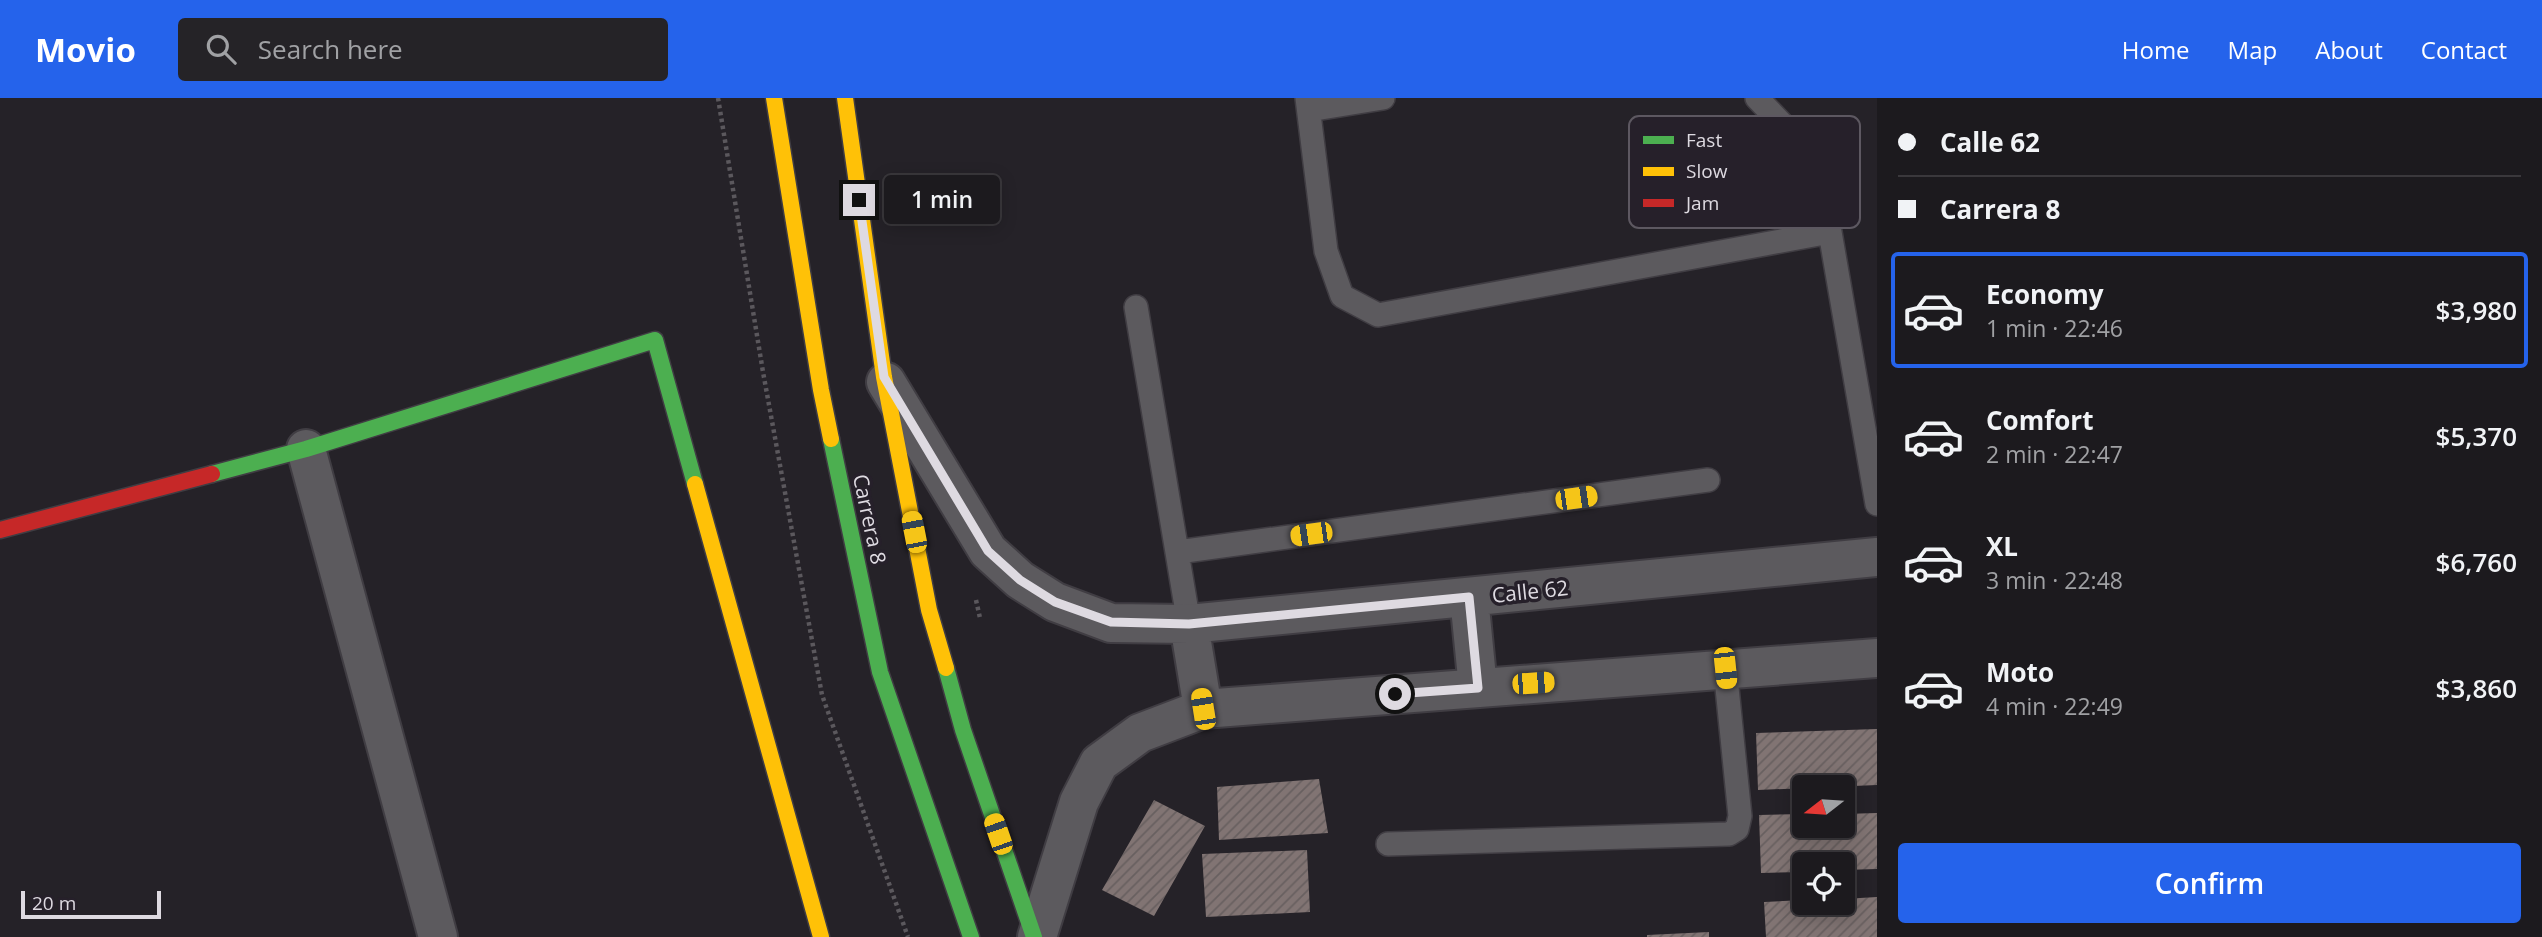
<!DOCTYPE html>
<html lang="en">
<head>
<meta charset="utf-8">
<style>
  body { margin:0; font-family:"Open Sans",sans-serif; background:#252327; color:#f1f3f6; height:100vh; display:flex; flex-direction:column; font-size:26px; white-space:nowrap }
  * { box-sizing:border-box; margin:0 }
  p { font-size:23px; color:#a0a1a4 }
  .icon { flex:none; width:38px; height:38px; fill:none; stroke:currentColor; stroke-width:2; stroke-linecap:round; stroke-linejoin:round }
  .map { position:relative; flex:1; overflow:hidden }
  .side { display:flex; flex-direction:column; background:#1c1a1e; width:665px }
  .side>* { flex:none }
  .hud { display:grid; align-content:center; height:154px; padding:0 21px; background:#1c1a1e }
  .needle { width:46px; rotate:253deg }
  .fabs { position:absolute; left:1792px; top:677px; display:grid; gap:14px }
  .fabs a { display:grid; place-items:center; width:63px; height:63px; border-radius:7px; background:#1c1a1e; box-shadow:0 4px 18px #0003,0 0 0 2px #3a383c; font-size:35px }
  .scale { position:absolute; left:21px; bottom:18px; width:140px; box-sizing:border-box; padding-left:7px; border:4px solid #dedae1; border-top:0; font-size:19px; line-height:24px; white-space:nowrap; color:#dedae1; -webkit-text-stroke:5px #26202a; paint-order:stroke }
  .end { position:absolute; width:32px; height:32px; margin:-16px; border:9px solid #dedae1; background:#111; box-shadow:0 0 0 4px #111 }
  .from { border-radius:50% }
  .bubble { position:absolute; height:49px; border-radius:7px; background:#1c1a1e; box-shadow:0 4px 18px #0003,0 0 0 2px #3a383c; font-size:23px; font-weight:600; line-height:49px; text-align:center }
  .car { position:absolute; width:21px; height:42px; margin:-21px -10px; border-radius:9px; box-shadow:0 0 5px 2px #0007; background:linear-gradient(#f5c518 24%,#345 0 40%,#f5c518 0 76%,#345 0 86%,#f5c518 0) }
  .hud b { display:flex; align-items:center; gap:24px; height:66px; font-size:26px }
  .hud b+b { border-top:2px solid #3a383c }
  .hud i { width:18px; height:18px; background:#f1f3f6 }
  ul { padding:0; list-style:none }
  li { display:flex; align-items:center; gap:21px; height:116px; margin:0 14px 10px; padding:0 7px; border:4px solid transparent; border-radius:7px }
  li div { flex:1 }
  li b { display:block; font-size:26px }
  li em { font-style:normal; font-weight:600 }
  li.selected { border-color:#2563eb }
  li>.icon { width:63px; height:63px; stroke-width:1.5 }
  .primary-button { display:flex; gap:14px; margin-top:auto; padding:14px 21px }
  .primary-button a { flex:1; height:80px; border-radius:7px; background:#2563eb; color:#fff; font-size:28px; font-weight:600; line-height:80px; text-align:center }
  header { display:flex; align-items:center; gap:42px; box-sizing:border-box; height:98px; padding:0 35px; background:#2563eb; color:#fff }
  header strong { font-size:33px }
  nav { display:flex; gap:38px; margin-inline-start:auto; font-size:24px }
  .search { width:490px; height:63px; background:#252327; display:flex; align-items:center; gap:18px; box-sizing:border-box; padding:0 24px; border-radius:7px; color:#a0a1a4; font-size:26px }
  main { display:flex; flex:1; min-height:0 }
  .map>svg:first-child { display:block }
  .building { fill:url(#building-hatch) }
  .lines { fill:none; stroke-linecap:round; stroke-linejoin:round }
  .lane-casing { stroke:#403d43; stroke-width:26 }
  .street-casing { stroke:#403d43; stroke-width:42 }
  .fast-casing { stroke:#403d43; stroke-width:19 }
  .slow-casing { stroke:#403d43; stroke-width:19 }
  .jam-casing { stroke:#403d43; stroke-width:19 }
  .path { stroke:#5b585d; stroke-width:4.5; stroke-dasharray:3.5 3.5; stroke-linecap:butt }
  .lane { stroke:#5c5a5e; stroke-width:23 }
  .street { stroke:#5c5a5e; stroke-width:38 }
  .fast { stroke:#4caf50; stroke-width:16 }
  .slow { stroke:#ffc107; stroke-width:16 }
  .jam { stroke:#c62828; stroke-width:16 }
  .route { stroke:#dedae1; stroke-width:9 }
  .labels { text-anchor:middle; dominant-baseline:central; stroke-width:7; stroke-linejoin:round; paint-order:stroke }
  .street-label { font-size:21px; fill:#dedae1; stroke:#26202a }
  .key { fill:#26202a; stroke:#5d5861; stroke-width:2 }
  .key-label { font-size:19px; fill:#dedae1 }
</style>
</head>
<body>
<header>
<strong>Movio</strong>
<div class="search"><svg class="icon" aria-label="search" viewBox="0 0 24 24"><circle cx="10" cy="10" r="6"/><path d="M15 15l6 6"/></svg>Search here</div>
<nav><a>Home</a><a>Map</a><a>About</a><a>Contact</a></nav>
</header>
<main>
<div class="map">
<svg width="1877" height="839" viewBox="0 0 1877 839">
  <defs>
    <pattern id="building-hatch" width="6" height="6" patternUnits="userSpaceOnUse" patternTransform="scale(1.75)"><rect width="6" height="6" fill="#817473"/><path d="M-1 1l2-2M0 6l6-6M5 7l2-2" fill="none" stroke="#686060"/></pattern>
  </defs>
  <rect width="100%" height="100%" fill="#252228"/>
  <path class="building" d="M1877,631v56l-119,5 -2,-57z
    M1319,681l9,54 -109,7 -2,-53z
    M1154,702l51,26 -51,90 -52,-26z
    M1877,715v56l-34,1v-6h-39v8l-43,1 -2,-58 45,-1v12h39v-12z
    M1307,752l3,62 -104,5 -4,-63z
    M1877,799v40h-111l-2,-35 40,-2v3h39v-4z
    M1709,834v5h-62v-2z"/>
  <g class="lines">
    <g class="lane-casing">
      <path id="lane" d="M1307,0l19,153 16,45 36,19 452,-83
        M1757,0l24,25 49,109 47,272
        M1309,12l74,-12
        M1136,209l53,317
        M1178,454l530,-72
        M1388,746l341,-10 8,-5 3,-13 -15,-148"/>
    </g>
    <g class="street-casing">
      <path id="street" d="M886,284l102,169 32,29 35,22 56,21 78,1 688,-67
        M306,351l132,488
        M1469,499l9,91
        M1189,526l14,85
        M1037,839l42,-135 20,-39 41,-30 63,-24 674,-51"/>
    </g>
    <g class="fast-casing">
      <path id="fast" d="M831,341l49,233 91,265
        M212,376l94,-25 349,-109 40,144
        M946,570l17,62 71,207"/>
    </g>
    <g class="slow-casing">
      <path id="slow" d="M774,0l47,292 10,49
        M845,0l39,279 45,233 17,58
        M695,386l126,453"/>
    </g>
    <g class="jam-casing">
      <path id="jam" d="M0,432l212,-56"/>
    </g>
    <path class="path" d="M718,0l45,274 59,323 86,242
      M976,502l4,18"/>
    <use href="#lane" class="lane"/>
    <use href="#street" class="street"/>
    <use href="#fast" class="fast"/>
    <use href="#slow" class="slow"/>
    <use href="#jam" class="jam"/>
  </g>
  <g class="lines">
    <path class="route" d="M859,102l25,177 104,174 32,29 35,22 56,20 78,2 280,-27 9,91 -83,6"/>
  </g>
  <g class="labels">
    <g class="street-label">
      <text transform="translate(870 421) rotate(78)">Carrera 8</text>
      <text transform="translate(1530 493) rotate(-6)">Calle 62</text>
    </g>
  </g>
  <rect x="1629" y="18" width="231" height="112" rx="10" class="key"/>
  <rect x="1643" y="38" width="31" height="8" fill="#4caf50"/>
  <rect x="1643" y="69" width="31" height="9" fill="#ffc107"/>
  <rect x="1643" y="101" width="31" height="8" fill="#c62828"/>
  <g class="key-label">
    <text x="1686" y="49">Fast</text>
    <text x="1686" y="80">Slow</text>
    <text x="1686" y="112">Jam</text>
  </g>
</svg>
<div class="fabs">
<a><svg class="needle" viewBox="-14 -14 28 28"><path d="M0-13l5 13h-10z" fill="#e53935"/><path d="M0 13l5-13h-10z" fill="#a0a1a4"/></svg></a>
<a><svg class="icon" aria-label="locate" viewBox="0 0 24 24"><circle cx="12" cy="12" r="6"/><path d="M12 2v4M12 18v4M2 12h4M18 12h4"/></svg></a>
</div>
<div class="scale">20 m</div>
<i class="end from" style="left:1395px;top:596px"></i>
<i class="end" style="left:859px;top:102px"></i>
<div class="bubble" style="left:884px;top:77px;width:116px">1 min</div>
<i class="car" style="left:1576px;top:400px;rotate:82deg"></i>
<i class="car" style="left:914px;top:434px;rotate:349deg"></i>
<i class="car" style="left:1311px;top:436px;rotate:262deg"></i>
<i class="car" style="left:1725px;top:570px;rotate:174deg"></i>
<i class="car" style="left:1533px;top:585px;rotate:86deg"></i>
<i class="car" style="left:1203px;top:611px;rotate:351deg"></i>
<i class="car" style="left:998px;top:736px;rotate:341deg"></i>
</div>
<section class="side">
<div class="hud">
<b><i class="from"></i>Calle 62</b>
<b><i></i>Carrera 8</b>
</div>
<ul>
<li class="selected"><svg class="icon" aria-label="car" viewBox="0 0 24 24"><path d="M5 17H2v-5l4-1 3-4h7l3 4 3 1v5h-3M9 17h6M6 11h13"/><circle cx="7" cy="17" r="2"/><circle cx="17" cy="17" r="2"/></svg><div><b>Economy</b><p>1 min · 22:46</p></div><em>$3,980</em></li>
<li><svg class="icon" aria-label="car" viewBox="0 0 24 24"><path d="M5 17H2v-5l4-1 3-4h7l3 4 3 1v5h-3M9 17h6M6 11h13"/><circle cx="7" cy="17" r="2"/><circle cx="17" cy="17" r="2"/></svg><div><b>Comfort</b><p>2 min · 22:47</p></div><em>$5,370</em></li>
<li><svg class="icon" aria-label="car" viewBox="0 0 24 24"><path d="M5 17H2v-5l4-1 3-4h7l3 4 3 1v5h-3M9 17h6M6 11h13"/><circle cx="7" cy="17" r="2"/><circle cx="17" cy="17" r="2"/></svg><div><b>XL</b><p>3 min · 22:48</p></div><em>$6,760</em></li>
<li><svg class="icon" aria-label="car" viewBox="0 0 24 24"><path d="M5 17H2v-5l4-1 3-4h7l3 4 3 1v5h-3M9 17h6M6 11h13"/><circle cx="7" cy="17" r="2"/><circle cx="17" cy="17" r="2"/></svg><div><b>Moto</b><p>4 min · 22:49</p></div><em>$3,860</em></li>
</ul>
<div class="primary-button"><a>Confirm</a></div>
</section>
</main>
</body>
</html>
